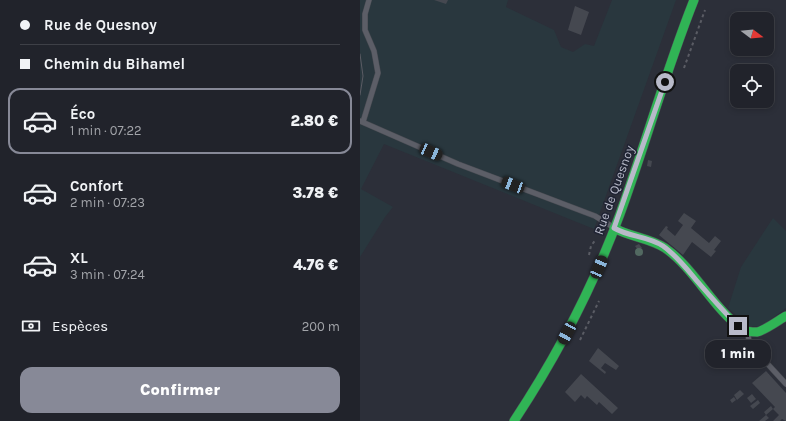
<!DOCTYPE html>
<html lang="fr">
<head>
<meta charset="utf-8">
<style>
  body { margin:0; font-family:Karla,sans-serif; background:#2d2f37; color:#f1f3f6; height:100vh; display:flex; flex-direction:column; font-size:15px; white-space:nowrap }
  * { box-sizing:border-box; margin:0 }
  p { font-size:13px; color:#a2a4a9 }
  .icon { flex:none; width:22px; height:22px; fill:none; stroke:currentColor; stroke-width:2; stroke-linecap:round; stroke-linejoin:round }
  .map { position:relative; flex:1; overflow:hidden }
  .drawer { display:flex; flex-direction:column; background:#21232b; width:360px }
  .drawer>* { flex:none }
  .guide { display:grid; align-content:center; height:88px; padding:0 20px; background:#21232b }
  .needle { width:26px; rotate:106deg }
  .controls { position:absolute; left:370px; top:12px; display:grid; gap:8px }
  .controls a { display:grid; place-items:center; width:44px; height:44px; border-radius:8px; background:#21232b; box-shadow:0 2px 6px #0003,0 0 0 1px #3e4047; font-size:20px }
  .end { position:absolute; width:18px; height:18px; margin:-9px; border:5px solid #b8bac9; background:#111; box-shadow:0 0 0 2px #111 }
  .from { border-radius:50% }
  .bubble { position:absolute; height:28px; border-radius:12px; background:#21232b; box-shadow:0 2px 6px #0003,0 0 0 1px #3e4047; font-size:13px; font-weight:800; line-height:28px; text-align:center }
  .car { position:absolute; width:12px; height:24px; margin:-12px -6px; border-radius:5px; box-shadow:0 0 3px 1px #0007; background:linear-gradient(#222 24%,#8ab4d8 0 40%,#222 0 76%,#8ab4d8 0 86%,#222 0) }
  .guide b { display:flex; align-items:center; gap:14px; height:38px; font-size:15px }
  .guide b+b { border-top:1px solid #3e4047 }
  .guide i { width:10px; height:10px; background:#f1f3f6 }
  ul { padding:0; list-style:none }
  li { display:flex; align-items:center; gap:12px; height:66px; margin:0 8px 6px; padding:0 12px; border:2px solid transparent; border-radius:12px }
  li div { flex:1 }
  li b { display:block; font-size:15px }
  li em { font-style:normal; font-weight:800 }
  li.selected { border-color:#878997 }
  li>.icon { width:36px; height:36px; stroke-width:1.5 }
  .pay { display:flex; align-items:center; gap:10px; height:44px; padding:0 20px; font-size:15px }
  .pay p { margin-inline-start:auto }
  .button { display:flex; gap:8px; margin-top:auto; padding:8px 20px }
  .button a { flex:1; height:46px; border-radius:12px; background:#878997; color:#fff; font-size:16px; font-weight:800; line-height:46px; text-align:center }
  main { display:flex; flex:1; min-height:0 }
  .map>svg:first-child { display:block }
  .green { fill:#29373e }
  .building { fill:#454850 }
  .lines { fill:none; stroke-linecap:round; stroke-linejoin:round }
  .lane-casing { stroke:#484b52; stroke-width:6 }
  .fast-casing { stroke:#484b52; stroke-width:10 }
  .path { stroke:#5a5c64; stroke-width:2; stroke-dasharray:3 3; stroke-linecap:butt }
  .lane { stroke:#5c5e67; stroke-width:5 }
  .fast { stroke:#30b455; stroke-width:9 }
  .tram { stroke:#5b5c64; stroke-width:1 }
  .tree { fill:#526961 }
  .route { stroke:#b8bac9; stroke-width:5 }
  .labels { text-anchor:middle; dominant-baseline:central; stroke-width:3; stroke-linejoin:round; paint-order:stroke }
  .street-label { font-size:13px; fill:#b8bac9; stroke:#202434 }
</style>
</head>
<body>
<main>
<section class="drawer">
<div class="guide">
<b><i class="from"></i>Rue de Quesnoy</b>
<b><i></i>Chemin du Bihamel</b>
</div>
<ul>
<li class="selected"><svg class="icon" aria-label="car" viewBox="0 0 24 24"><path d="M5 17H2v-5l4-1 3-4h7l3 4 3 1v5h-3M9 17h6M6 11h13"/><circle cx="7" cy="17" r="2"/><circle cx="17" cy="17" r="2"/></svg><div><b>Éco</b><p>1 min · 07:22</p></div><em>2.80 €</em></li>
<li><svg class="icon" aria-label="car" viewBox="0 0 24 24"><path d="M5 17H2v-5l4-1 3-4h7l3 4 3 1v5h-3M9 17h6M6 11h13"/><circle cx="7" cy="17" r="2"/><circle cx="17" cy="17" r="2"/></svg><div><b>Confort</b><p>2 min · 07:23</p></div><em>3.78 €</em></li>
<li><svg class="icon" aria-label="car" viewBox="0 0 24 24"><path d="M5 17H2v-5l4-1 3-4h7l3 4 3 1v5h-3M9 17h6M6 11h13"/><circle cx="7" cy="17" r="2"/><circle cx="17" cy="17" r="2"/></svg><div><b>XL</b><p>3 min · 07:24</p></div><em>4.76 €</em></li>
</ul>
<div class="pay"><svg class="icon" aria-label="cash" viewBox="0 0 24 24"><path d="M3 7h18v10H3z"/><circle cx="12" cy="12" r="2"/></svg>Espèces<p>200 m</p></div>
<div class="button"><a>Confirmer</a></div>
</section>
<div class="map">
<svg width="426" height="421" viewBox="0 0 426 421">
  <rect width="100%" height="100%" fill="#2c2f39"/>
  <path class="green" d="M0,0h148l-2,7 48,23 7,17 12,5 12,-8 9,2 18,-46h64l-82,229 -210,-85 -23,45 32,18 -8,10 -25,40z
    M413,218l13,13v77l-24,18h-14l-20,-18 13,-41z"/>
  <path class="building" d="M74,0h14l-2,4z
    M215,6l14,6 -8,23 -13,-5z
    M288,160l4,1 -1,6 -4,-1z
    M324,213l12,8 -5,7 18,15 6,-7 6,5 -7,9 2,1 -5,6 -19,-15 -9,13 -24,-20 7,-9 2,1 -1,2 8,7 8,-11 -5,-4z
    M279,244l3,4 -4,2 -3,-4z
    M238,348l21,18 -3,4 -11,-7 -4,5 5,4 -1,2 -16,-13z
    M406,371l20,22v28l-4,-2 -2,2h-7l6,-6 -6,-6 2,-2 -23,-24z
    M221,374l37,34 -6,6 -13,-12 -2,3 -10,-9 -2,3 -4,-4 -6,7 -10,-10z
    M380,390l4,4 -7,6 -3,-5z
    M392,394l4,5 -5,4 -4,-5z
    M374,397l2,3 -4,3 -2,-3z
    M398,400l2,3 -7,6 -3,-3z
    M411,406l2,3 -7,6 -2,-3z
    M406,415l3,3 -4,3h-6z"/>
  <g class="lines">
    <g class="lane-casing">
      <path id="lane" d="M0,121l98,43 137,52 18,11
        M3,122l15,-49 -4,-22 -9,-21v-16l4,-14
        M388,333l1,9 3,5 34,37"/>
    </g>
    <g class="fast-casing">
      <path id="fast" d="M254,228c16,9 36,10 51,20 29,20 48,60 77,81 5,3 10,3 15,3 7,-1 22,-12 29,-16
        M154,421c43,-65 79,-134 106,-207 26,-71 46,-144 74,-214"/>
    </g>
    <path class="path" d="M324,68l21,-58
      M229,255l2,-9 5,-7
      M220,340l19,-39"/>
    <use href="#lane" class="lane"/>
    <use href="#fast" class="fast"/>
    <path class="tram" d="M0,54l3,22 -3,19"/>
  </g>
  <circle class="tree" cx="279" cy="252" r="4"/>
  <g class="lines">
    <path class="route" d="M305,82l-51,146c15,9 34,8 49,18 13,9 24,23 34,35 13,15 27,31 41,45"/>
  </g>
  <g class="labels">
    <g class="street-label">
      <text transform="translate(254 190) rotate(-70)">Rue de Quesnoy</text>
    </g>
  </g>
</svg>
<div class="controls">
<a><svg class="needle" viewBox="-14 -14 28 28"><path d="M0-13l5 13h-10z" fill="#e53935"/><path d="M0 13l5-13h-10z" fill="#a2a4a9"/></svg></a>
<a><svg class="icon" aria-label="locate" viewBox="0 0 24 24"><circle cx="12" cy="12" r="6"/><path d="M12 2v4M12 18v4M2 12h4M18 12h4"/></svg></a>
</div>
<i class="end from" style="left:305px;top:82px"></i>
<i class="end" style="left:378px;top:326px"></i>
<div class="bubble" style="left:345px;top:340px;width:66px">1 min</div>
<i class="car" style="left:71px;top:152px;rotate:114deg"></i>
<i class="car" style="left:153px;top:185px;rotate:291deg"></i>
<i class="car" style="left:239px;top:267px;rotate:23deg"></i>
<i class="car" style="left:207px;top:333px;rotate:208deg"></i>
</div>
</main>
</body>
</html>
